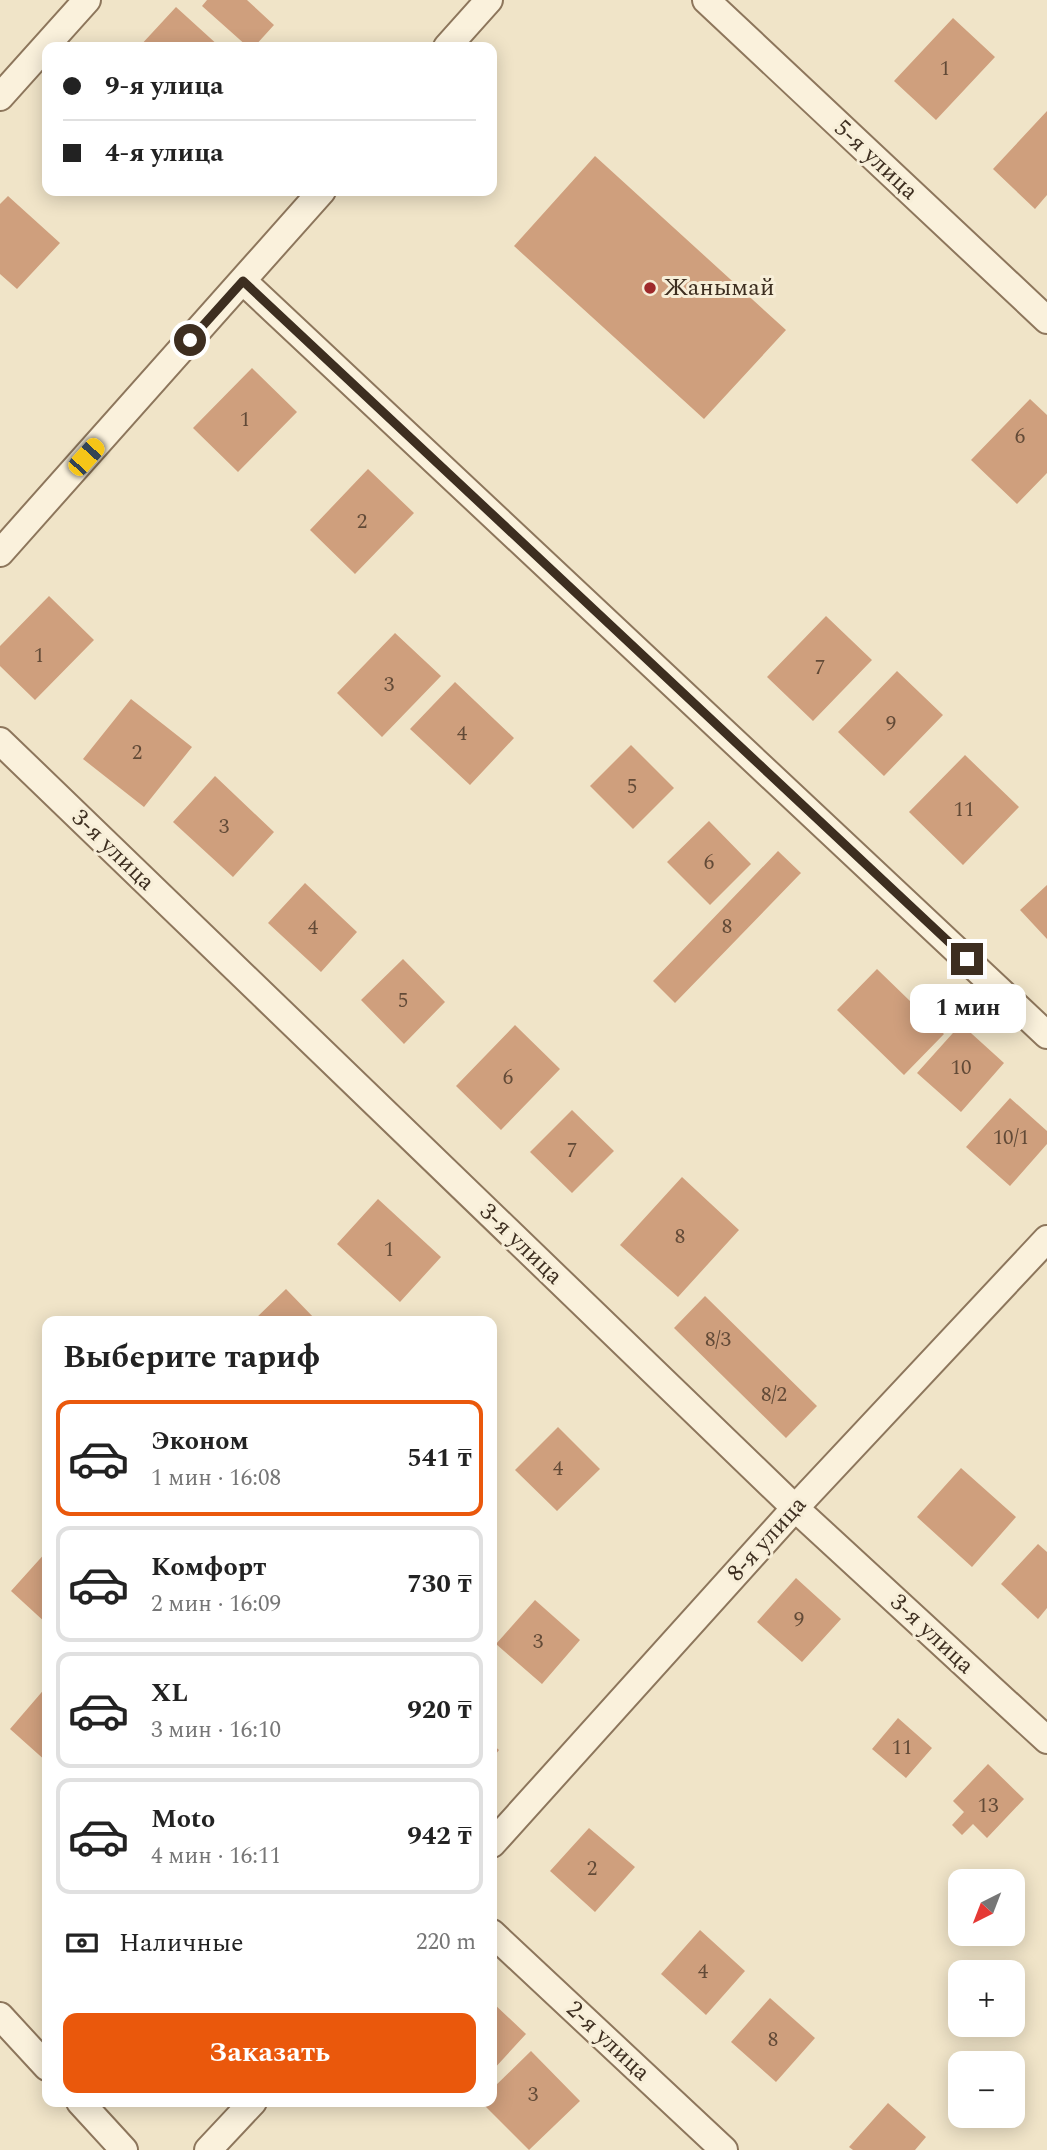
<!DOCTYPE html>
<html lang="ru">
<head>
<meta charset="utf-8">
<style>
  body { margin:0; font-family:Spectral,serif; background:#f6f6f6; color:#222; height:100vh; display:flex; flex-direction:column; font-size:26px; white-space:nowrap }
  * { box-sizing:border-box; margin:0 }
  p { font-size:23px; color:#767676 }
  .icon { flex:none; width:38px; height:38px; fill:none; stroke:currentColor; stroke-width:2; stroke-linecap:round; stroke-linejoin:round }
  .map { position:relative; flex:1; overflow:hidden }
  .panel { position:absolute; left:42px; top:1316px; width:455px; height:791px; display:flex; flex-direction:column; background:#fff; border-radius:14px; box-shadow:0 4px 18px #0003 }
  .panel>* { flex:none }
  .top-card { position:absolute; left:42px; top:42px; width:455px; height:154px; border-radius:14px; box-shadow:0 4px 18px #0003; display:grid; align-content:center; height:154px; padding:0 21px; background:#fff }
  .needle { width:46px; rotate:222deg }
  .controls { position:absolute; left:948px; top:1869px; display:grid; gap:14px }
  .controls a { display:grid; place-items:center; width:77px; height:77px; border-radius:14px; background:#fff; box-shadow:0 4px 18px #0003; font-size:35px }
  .end { position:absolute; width:32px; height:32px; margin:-16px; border:9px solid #3d2e20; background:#fff; box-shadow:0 0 0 4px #fff }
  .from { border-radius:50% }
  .bubble { position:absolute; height:49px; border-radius:14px; background:#fff; box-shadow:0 4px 18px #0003; font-size:23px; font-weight:700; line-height:49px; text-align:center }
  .car { position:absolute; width:21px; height:42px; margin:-21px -10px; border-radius:9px; box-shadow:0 0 5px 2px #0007; background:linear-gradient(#f5c518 24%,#345 0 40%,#f5c518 0 76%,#345 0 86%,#f5c518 0) }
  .top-card b { display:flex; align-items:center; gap:24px; height:66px; font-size:26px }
  .top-card b+b { border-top:2px solid #e0e0e0 }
  .top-card i { width:18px; height:18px; background:#222 }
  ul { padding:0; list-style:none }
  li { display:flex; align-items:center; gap:21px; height:116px; margin:0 14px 10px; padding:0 7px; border:4px solid #e0e0e0; border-radius:14px }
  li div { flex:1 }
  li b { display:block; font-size:26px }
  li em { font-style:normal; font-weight:700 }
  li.selected { border-color:#ea580c }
  li>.icon { width:63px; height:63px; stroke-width:1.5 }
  h2 { padding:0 21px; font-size:32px; line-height:84px }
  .pay { display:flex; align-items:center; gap:18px; height:77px; padding:0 21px; font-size:26px }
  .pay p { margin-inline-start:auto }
  .primary-button { display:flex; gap:14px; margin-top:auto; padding:14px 21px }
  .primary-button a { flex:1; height:80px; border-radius:14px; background:#ea580c; color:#fff; font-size:28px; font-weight:700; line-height:80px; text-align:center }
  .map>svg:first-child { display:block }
  .building { fill:#cf9f7d }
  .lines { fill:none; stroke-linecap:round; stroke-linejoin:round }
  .street-casing { stroke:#8d765c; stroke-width:30 }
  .street { stroke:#faf1dc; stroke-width:26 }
  .route { stroke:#3d2e20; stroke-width:9 }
  .poi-dot { fill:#9e2a2b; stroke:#f7eed8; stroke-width:2.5 }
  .labels { text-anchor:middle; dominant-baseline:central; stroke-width:6; stroke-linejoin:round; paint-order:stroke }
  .number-label { font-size:21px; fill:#624a37 }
  .street-label { font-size:24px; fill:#3d2e20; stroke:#f7eed8 }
  .poi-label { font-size:24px; fill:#3d2e20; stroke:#f7eed8; text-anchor:start }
</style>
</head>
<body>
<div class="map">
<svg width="1047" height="2150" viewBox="0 0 1047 2150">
  <rect width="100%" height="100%" fill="#f0e4c8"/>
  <path class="building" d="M207,0h40l27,25 -20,22h-6l-46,-41z
    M176,7l44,40h-81z
    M953,18l42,39 -59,63 -42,-39z
    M1047,111v84l-12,14 -42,-40z
    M595,156l191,174 -82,89 -190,-173z
    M8,196l52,47 -43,46 -17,-15v-70z
    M252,368l45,44 -59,60 -45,-44z
    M1030,399l17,16v58l-30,31 -46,-44z
    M368,469l46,44 -59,61 -45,-44z
    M49,596l45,44 -59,60 -35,-34v-20z
    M826,616l46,44 -59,61 -46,-44z
    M395,633l46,43 -59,61 -45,-44z
    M897,671l46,44 -59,61 -46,-44z
    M455,682l59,56 -44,47 -60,-56z
    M131,699l61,48 -48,60 -61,-48z
    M631,745l43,43 -41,41 -43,-43z
    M965,755l54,52 -56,58 -54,-53z
    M215,776l59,56 -41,45 -60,-55z
    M709,821l42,43 -41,41 -43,-43z
    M778,851l23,22 -126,130 -22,-22z
    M305,883l52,49 -36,40 -53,-49z
    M1047,885v54l-27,-29z
    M403,959l42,43 -41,42 -43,-44z
    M877,969l67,65 -40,41 -67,-65z
    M961,1024l43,39 -43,49 -44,-39z
    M515,1025l45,44 -59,61 -45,-44z
    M1010,1098l37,33v13l-37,42 -44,-39z
    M572,1110l42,41 -42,42 -42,-41z
    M682,1177l57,53 -61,67 -58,-52z
    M378,1199l63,58 -41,45 -63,-58z
    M286,1289l31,32h-64z
    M705,1296l112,110 -31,32 -112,-110z
    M558,1427l42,42 -43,42 -42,-41z
    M961,1468l55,49 -44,50 -55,-50z
    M1038,1544l9,8v56l-9,11 -37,-35z
    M47,1551v73l-36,-33z
    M796,1578l45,41 -39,43 -45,-40z
    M535,1600l45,40 -38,44 -46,-40z
    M47,1686v76l-37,-33z
    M898,1718l34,30 -26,30 -34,-29z
    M492,1744l7,6 -7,9z
    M988,1764l36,35 -37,39 -14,-14 -11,11 -10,-10 12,-13 -11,-11z
    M589,1828l46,39 -40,45 -45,-41z
    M700,1930l45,41 -39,44 -45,-41z
    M770,1998l45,40 -39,44 -45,-40z
    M492,2002l34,32 -34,37z
    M531,2051l49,50 -51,49 -48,-48h11v-13z
    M888,2103l38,34 -11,13h-62l-4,-3z"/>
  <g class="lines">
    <g class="street-casing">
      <path id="street" d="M706,0l341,320
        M447,47l42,-47
        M0,97l87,-97
        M243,281l804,754
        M0,553l322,-362
        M0,741l795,767 252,232
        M492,1844l303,-336 252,-269
        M492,1933l232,217
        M0,2016l47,51
        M80,2102l44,48
        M208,2150l45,-48"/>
    </g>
    <use href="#street" class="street"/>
  </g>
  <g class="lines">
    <path class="route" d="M190,340l53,-59 724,678"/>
  </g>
  <circle class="poi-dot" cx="650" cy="288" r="7"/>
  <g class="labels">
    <g class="number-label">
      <text x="945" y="69">1</text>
      <text x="245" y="420">1</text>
      <text x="1020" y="437">6</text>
      <text x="362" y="522">2</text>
      <text x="39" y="656">1</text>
      <text x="820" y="668">7</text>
      <text x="389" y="685">3</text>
      <text x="891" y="724">9</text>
      <text x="462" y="734">4</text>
      <text x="137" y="753">2</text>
      <text x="632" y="787">5</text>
      <text x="964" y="810">11</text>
      <text x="224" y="827">3</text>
      <text x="709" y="863">6</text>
      <text x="727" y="927">8</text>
      <text x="313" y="928">4</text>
      <text x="403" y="1001">5</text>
      <text x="961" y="1068">10</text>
      <text x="508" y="1078">6</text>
      <text x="1011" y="1138">10/1</text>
      <text x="572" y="1151">7</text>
      <text x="680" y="1237">8</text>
      <text x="389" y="1250">1</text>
      <text x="718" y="1340">8/3</text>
      <text x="774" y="1395">8/2</text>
      <text x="558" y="1469">4</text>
      <text x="799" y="1620">9</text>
      <text x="538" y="1642">3</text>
      <text x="902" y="1748">11</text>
      <text x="988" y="1806">13</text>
      <text x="592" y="1869">2</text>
      <text x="703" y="1972">4</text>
      <text x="773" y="2040">8</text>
      <text x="533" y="2095">3</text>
    </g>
    <g class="street-label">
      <text transform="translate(876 160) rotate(43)">5-я улица</text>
      <text transform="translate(113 850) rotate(44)">3-я улица</text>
      <text transform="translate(521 1244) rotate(44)">3-я улица</text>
      <text transform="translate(767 1539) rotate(-48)">8-я улица</text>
      <text transform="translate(932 1634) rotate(43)">3-я улица</text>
      <text transform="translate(608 2041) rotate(43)">2-я улица</text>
    </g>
    <g class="poi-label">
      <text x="664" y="288">Жанымай</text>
    </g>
  </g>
</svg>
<div class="controls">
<a><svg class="needle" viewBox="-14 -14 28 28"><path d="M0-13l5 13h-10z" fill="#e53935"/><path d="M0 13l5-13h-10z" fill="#767676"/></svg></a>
<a>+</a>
<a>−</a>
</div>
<i class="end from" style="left:190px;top:340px"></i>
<i class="end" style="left:967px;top:959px"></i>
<div class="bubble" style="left:910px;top:984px;width:116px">1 мин</div>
<i class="car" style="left:86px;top:457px;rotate:42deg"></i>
<div class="top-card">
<b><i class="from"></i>9-я улица</b>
<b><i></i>4-я улица</b>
</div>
<section class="panel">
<h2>Выберите тариф</h2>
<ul>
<li class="selected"><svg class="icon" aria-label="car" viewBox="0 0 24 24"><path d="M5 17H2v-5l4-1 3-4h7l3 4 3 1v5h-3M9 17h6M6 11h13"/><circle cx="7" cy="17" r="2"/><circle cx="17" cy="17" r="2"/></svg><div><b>Эконом</b><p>1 мин · 16:08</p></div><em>541 ₸</em></li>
<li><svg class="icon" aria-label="car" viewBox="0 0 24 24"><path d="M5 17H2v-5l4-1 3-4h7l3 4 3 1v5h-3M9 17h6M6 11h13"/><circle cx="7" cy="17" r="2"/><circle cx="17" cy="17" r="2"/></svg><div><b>Комфорт</b><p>2 мин · 16:09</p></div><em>730 ₸</em></li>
<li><svg class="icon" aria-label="car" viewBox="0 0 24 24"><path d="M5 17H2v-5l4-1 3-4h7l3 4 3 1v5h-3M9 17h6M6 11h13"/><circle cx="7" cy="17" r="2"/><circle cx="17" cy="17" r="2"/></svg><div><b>XL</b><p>3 мин · 16:10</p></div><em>920 ₸</em></li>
<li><svg class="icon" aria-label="car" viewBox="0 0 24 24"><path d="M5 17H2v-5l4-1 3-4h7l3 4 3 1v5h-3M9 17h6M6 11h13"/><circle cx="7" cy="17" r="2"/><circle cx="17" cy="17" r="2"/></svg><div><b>Moto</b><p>4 мин · 16:11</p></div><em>942 ₸</em></li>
</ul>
<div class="pay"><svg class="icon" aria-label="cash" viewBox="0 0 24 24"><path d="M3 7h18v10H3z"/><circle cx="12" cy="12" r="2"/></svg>Наличные<p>220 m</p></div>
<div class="primary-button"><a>Заказать</a></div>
</section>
</div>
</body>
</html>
